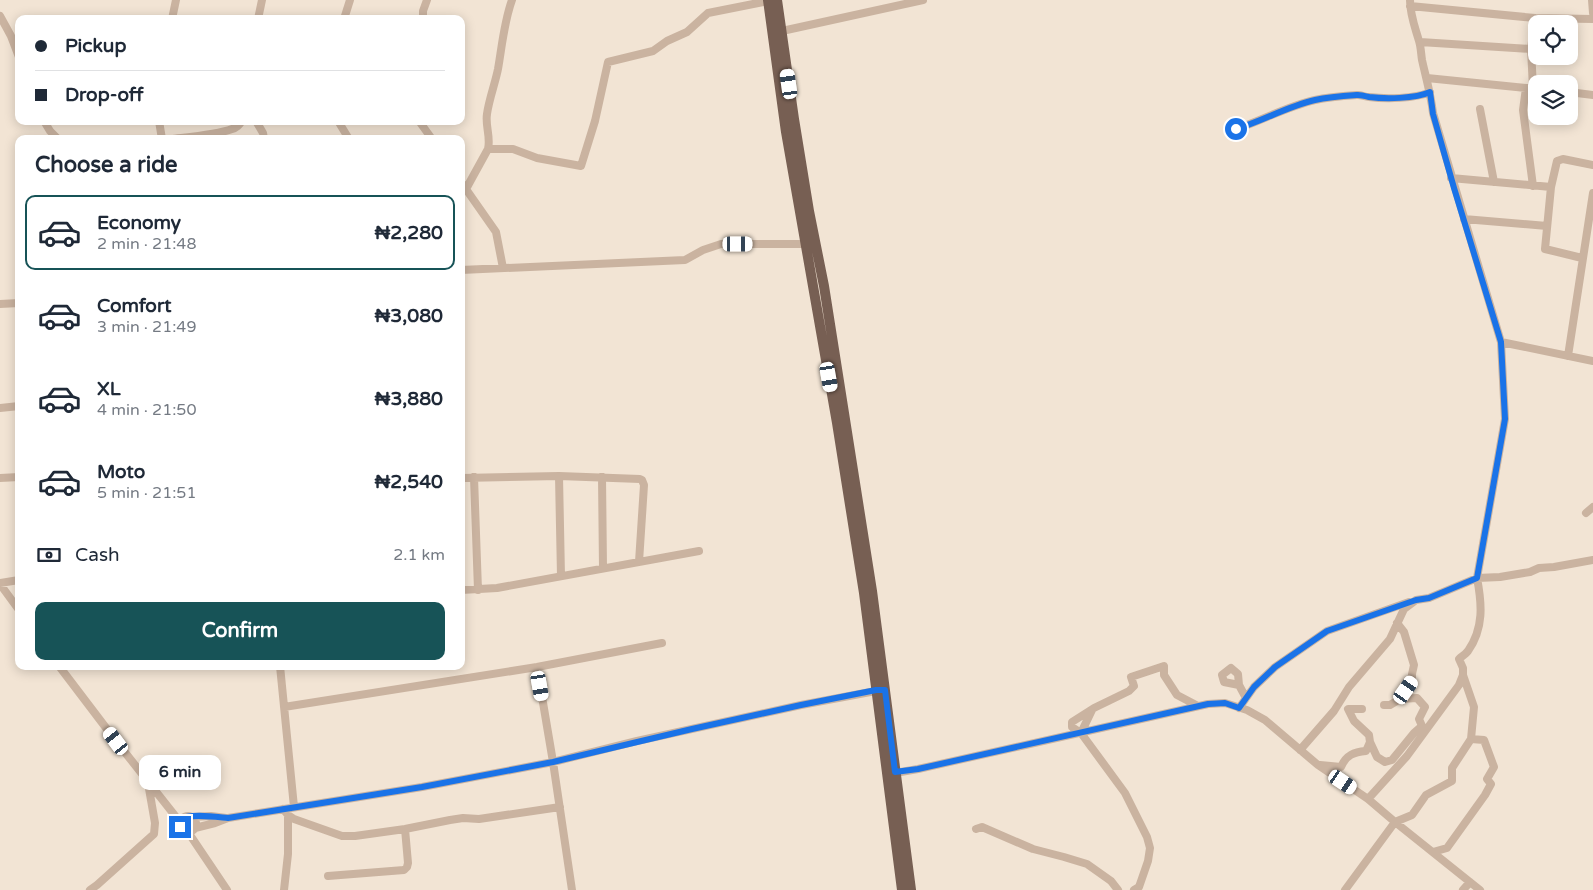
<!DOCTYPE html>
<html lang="en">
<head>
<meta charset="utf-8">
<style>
  body { margin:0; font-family:"Varela Round",sans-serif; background:#f6f6f7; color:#1f2937; height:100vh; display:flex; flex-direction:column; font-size:19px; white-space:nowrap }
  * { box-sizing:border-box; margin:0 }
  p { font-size:16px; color:#747a83 }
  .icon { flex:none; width:28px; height:28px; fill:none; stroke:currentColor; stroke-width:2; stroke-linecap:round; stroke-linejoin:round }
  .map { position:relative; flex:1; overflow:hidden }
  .side { position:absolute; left:15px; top:135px; width:450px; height:535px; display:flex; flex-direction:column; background:#fff; border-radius:10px; box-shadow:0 2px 12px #0003 }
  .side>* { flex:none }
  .guide { position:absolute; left:15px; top:15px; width:450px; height:110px; border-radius:10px; box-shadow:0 2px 12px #0003; display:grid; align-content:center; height:110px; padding:0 20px; background:#fff }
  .buttons { position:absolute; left:1528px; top:15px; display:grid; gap:10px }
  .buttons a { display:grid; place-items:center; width:50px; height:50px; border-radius:10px; background:#fff; box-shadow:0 2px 12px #0003; font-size:25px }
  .end { position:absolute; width:22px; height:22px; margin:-11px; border:6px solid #1a73e8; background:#fff; box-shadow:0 0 0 2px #fff }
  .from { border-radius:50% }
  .bubble { position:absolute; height:35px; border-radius:10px; background:#fff; box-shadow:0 2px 12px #0003; font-size:16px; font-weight:700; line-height:35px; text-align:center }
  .car { position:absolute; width:15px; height:30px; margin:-15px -8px; border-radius:6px; box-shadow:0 0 4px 1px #0007; background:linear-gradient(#fff 24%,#345 0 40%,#fff 0 76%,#345 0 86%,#fff 0) }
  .guide b { display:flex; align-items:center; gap:18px; height:48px; font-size:19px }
  .guide b+b { border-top:1px solid #e0e1e3 }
  .guide i { width:12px; height:12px; background:#1f2937 }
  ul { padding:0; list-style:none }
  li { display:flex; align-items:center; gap:15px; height:75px; margin:0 10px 8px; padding:0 10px; border:2px solid transparent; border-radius:10px }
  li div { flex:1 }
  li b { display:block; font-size:19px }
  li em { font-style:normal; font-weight:700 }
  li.selected { border-color:#175357 }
  li>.icon { width:45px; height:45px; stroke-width:1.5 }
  h2 { padding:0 20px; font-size:22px; line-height:60px }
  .pay { display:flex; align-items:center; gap:12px; height:55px; padding:0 20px; font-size:19px }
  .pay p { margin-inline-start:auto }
  .button { display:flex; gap:10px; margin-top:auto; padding:10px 20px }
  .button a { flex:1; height:58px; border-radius:10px; background:#175357; color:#fff; font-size:20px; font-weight:700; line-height:58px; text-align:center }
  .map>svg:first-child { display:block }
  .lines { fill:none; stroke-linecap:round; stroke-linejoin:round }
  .minor { stroke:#cab3a0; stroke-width:8 }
  .major { stroke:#775f53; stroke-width:10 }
  .route { stroke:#1a73e8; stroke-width:6 }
</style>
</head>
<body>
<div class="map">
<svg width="1593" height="890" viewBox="0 0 1593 890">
  <rect width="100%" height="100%" fill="#f2e4d4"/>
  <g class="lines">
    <path class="minor" d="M1592,0l1,13
      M1410,6l125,12 58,1
      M0,16l11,20 8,21
      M172,19l4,-19
      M258,19l4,-19
      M344,19l6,-19
      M423,19v-8l4,-11
      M782,31l141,-31
      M1420,42l111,7
      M1427,78l99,10h10
      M1526,88l-3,22 10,76
      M1533,88l-2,-39 4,-31
      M1569,92l24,3
      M1480,109l14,73
      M44,121l6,10 8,8
      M159,121l3,18
      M256,121l7,12 1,6
      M338,121l11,18
      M419,121l13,18
      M1236,129c27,-9 52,-23 79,-29 14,-3 29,-4 43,-5 4,0 7,2 11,2 16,2 46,2 61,-5
      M171,139c17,-2 45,-4 61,-10 5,-1 7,-4 10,-8
      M488,149h25l24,9 44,8 14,-45 13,-59 45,-11 14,-10 20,-9 21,-19 60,-12
      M1451,178l100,9
      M461,182l35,50 7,36
      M466,189l22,-40c3,-12 -3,-23 -1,-35 2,-15 8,-30 11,-45 4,-23 6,-47 14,-69
      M1464,219l83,7
      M1582,258l-37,-9 6,-62 6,-26 6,-2 30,6
      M461,270l224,-10 18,-10 18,-6h84
      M0,304l19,-1
      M1501,342l92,19
      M1568,356l25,-163
      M0,408l19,-2
      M559,476l2,100
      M474,477l4,113
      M602,477l1,91
      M0,478l19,-1
      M461,478l98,-2 81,3 2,1 2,5 -5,77
      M1586,513l7,-6
      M0,583l19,-3
      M0,584l19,26
      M461,590l36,-2 202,-37
      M1397,623l7,9 10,33 -2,9v8l-12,17
      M59,666l57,75 64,81
      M280,666l14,141
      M537,667l16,95 19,128
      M1239,685l-15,-3 -2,-7 9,-7 7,6 1,11 7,13
      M284,707l253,-40 125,-24
      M1239,708l15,-21 21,-20 52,-36 82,-29
      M1081,733l11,-23
      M1370,742l7,15 8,5 7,-2 22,-27 8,-7 -3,-7 6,-12 -8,-9 -17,1 -10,6h-6
      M1300,750l34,-39 15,-24 41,-48 14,-30 12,-9 13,-2 48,-20 23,-1 30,-5 9,-4 15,-1 39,-7
      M1320,765l21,2c5,-12 13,-15 25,-16l4,-9 -1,-7 -15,-14 -6,-12h14
      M895,773l23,-4 290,-65 17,-1 22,7 18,10 53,45 50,34 27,23 85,68
      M1368,799l39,-43 52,-71 4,-10v-7l-4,-9c3,-3 6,-4 9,-8 16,-23 14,-47 9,-73l28,-159 -4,-77 -68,-229c-2,-18 -7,-35 -11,-53 -1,-6 -1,-13 -3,-19 -4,-14 -9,-26 -9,-41
      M283,809l5,6 6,4 48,17h13l50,-7 45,-9 13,-2 16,1 81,-12
      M180 824a8 8 0 1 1 16 0a8 8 0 1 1-16 0Z
      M191,817l20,-1 15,2
      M195,828l20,-5 13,-5 194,-31 131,-25 84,-21 164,-36 80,-15
      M976,829l6,-2 51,22 31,8 23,7 24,17 7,9
      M188,832l39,58
      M1433,852l14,-4 38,-53 6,-11 -4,-5 7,-12 -10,-27 -13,-1
      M328,876l76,-6 3,-3 1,-4 -3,-34
      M90,890l7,-5 57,-51 1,-11 -7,-40
      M284,890l4,-36v-39
      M1134,890l5,-3 9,-26 2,-13 -3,-11 -22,-44 -44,-60 -9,-6v-5l22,-14 35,-17 5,-5 -3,-9 33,-11v9l13,20 21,11
      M1345,890l50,-68 17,-7 14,-20 26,-14v-13l19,-29 3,-32 -11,-32
      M1463,890l7,-8"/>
    <path class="major" d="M768,0l18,132 51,291 27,170 38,297
      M777,0l17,119 15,92 15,75 48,305 39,299"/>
  </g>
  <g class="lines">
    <path class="route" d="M180,827l1,-8c9,-6 36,-2 47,-1l194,-31 131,-25 139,-33 109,-24 75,-15h9l10,82 23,-3 290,-65 17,-1 14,5 15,-21 21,-20 52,-36 89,-31 13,-2 48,-20 28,-159 -4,-77 -47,-154 -21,-74 -3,-22c-15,7 -45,7 -61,5 -4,-1 -8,-2 -11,-2 -14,1 -29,2 -43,5 -27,6 -52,21 -79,29"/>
  </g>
</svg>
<div class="buttons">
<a><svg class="icon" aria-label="locate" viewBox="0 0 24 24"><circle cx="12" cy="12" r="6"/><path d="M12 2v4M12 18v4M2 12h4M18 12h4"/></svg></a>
<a><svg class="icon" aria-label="layers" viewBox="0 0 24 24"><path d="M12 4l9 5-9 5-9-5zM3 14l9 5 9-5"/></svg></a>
</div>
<i class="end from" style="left:1236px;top:129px"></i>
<i class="end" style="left:180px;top:827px"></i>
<div class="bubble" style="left:139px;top:755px;width:82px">6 min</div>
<i class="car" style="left:789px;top:84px;rotate:352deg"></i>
<i class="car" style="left:738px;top:244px;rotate:90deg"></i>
<i class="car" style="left:829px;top:377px;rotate:170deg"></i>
<i class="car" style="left:540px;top:686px;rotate:170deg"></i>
<i class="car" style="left:1406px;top:690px;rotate:35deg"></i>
<i class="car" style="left:116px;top:741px;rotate:323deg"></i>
<i class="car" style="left:1343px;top:782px;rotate:124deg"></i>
<div class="guide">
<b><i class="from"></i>Pickup</b>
<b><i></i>Drop-off</b>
</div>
<section class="side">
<h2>Choose a ride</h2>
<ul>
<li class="selected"><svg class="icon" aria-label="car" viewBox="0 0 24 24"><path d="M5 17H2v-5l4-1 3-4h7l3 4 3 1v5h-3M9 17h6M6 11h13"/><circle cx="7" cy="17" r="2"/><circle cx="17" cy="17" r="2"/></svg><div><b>Economy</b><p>2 min · 21:48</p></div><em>₦2,280</em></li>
<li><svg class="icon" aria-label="car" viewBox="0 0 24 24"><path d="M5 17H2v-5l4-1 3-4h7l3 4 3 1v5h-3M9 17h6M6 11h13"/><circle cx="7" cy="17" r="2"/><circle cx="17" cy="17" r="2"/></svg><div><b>Comfort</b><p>3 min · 21:49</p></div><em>₦3,080</em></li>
<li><svg class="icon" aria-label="car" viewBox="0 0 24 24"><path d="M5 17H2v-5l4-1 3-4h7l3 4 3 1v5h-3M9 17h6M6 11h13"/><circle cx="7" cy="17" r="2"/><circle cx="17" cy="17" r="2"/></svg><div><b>XL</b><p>4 min · 21:50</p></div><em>₦3,880</em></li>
<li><svg class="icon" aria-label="car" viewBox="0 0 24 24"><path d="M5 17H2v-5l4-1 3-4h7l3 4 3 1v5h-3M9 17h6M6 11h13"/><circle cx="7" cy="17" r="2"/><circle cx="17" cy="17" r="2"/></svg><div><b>Moto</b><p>5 min · 21:51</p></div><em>₦2,540</em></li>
</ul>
<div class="pay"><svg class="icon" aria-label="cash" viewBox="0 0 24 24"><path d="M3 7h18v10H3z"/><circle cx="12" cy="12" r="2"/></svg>Cash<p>2.1 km</p></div>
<div class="button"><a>Confirm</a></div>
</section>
</div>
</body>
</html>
